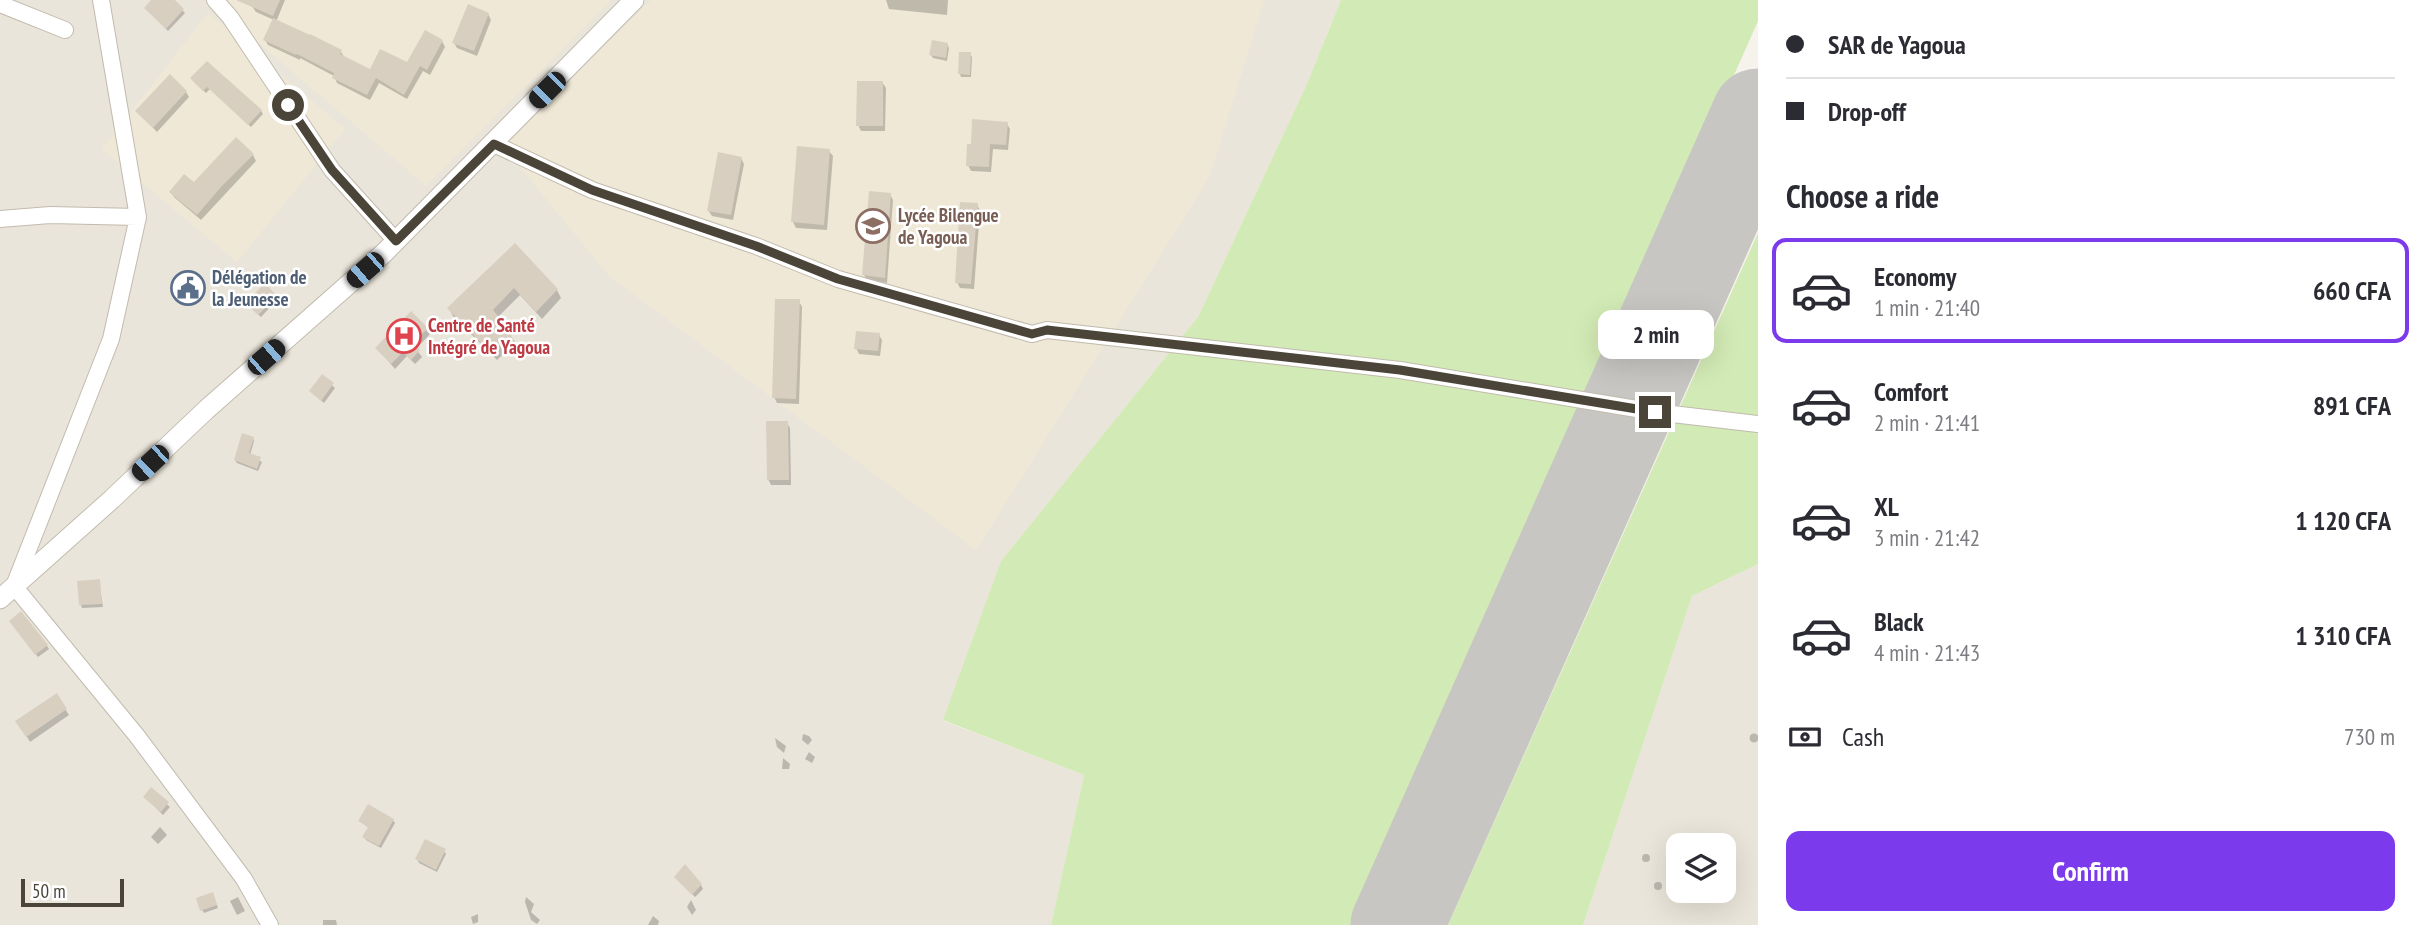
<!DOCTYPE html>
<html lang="en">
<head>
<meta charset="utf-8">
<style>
  body { margin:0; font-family:"PT Sans Narrow",sans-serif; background:#f7f7f7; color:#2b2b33; height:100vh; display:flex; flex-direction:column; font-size:26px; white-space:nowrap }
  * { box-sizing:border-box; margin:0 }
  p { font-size:23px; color:#7c7c81 }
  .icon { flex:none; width:38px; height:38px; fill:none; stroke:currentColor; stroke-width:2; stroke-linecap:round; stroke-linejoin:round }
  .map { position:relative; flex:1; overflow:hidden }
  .details { display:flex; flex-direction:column; background:#fff; width:665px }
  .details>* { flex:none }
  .banner { display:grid; align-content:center; height:154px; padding:0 28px; background:#fff }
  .buttons { position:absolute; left:1666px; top:833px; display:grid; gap:14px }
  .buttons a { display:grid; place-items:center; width:70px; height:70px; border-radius:14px; background:#fff; box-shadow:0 7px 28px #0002; font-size:35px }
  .scale { position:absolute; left:21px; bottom:18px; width:103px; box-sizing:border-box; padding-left:7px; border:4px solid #4b4439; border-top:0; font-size:19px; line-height:24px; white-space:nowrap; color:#4b4439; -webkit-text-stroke:5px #fff; paint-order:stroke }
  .end { position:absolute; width:32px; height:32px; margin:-16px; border:9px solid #4b4439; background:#fff; box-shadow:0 0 0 4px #fff }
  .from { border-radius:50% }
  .bubble { position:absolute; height:49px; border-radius:14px; background:#fff; box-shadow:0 7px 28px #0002; font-size:23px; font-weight:600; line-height:49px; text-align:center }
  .car { position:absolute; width:21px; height:42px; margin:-21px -10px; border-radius:9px; box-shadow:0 0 5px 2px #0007; background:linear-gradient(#222 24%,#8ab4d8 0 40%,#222 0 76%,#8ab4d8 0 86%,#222 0) }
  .banner b { display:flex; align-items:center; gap:24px; height:66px; font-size:26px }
  .banner b+b { border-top:2px solid #e1e1e2 }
  .banner i { width:18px; height:18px; background:#2b2b33 }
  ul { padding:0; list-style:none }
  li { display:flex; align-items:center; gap:21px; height:105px; margin:0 14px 10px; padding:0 14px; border:4px solid transparent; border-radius:14px }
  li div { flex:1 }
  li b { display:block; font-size:26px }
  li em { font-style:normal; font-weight:600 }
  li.on { border-color:#7c3aed }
  li>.icon { width:63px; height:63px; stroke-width:1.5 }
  h2 { padding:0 28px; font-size:32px; line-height:84px }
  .pay { display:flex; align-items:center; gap:18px; height:77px; padding:0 28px; font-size:26px }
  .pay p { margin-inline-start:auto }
  .button { display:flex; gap:14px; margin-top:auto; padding:14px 28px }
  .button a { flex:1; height:80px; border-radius:14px; background:#7c3aed; color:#fff; font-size:28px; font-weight:600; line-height:80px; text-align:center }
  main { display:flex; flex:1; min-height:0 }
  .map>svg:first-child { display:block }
  .residential { fill:#eae5da; fill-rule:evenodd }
  .education { fill:#efe8d6 }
  .green { fill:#d2eab5 }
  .shadow { fill:#0003 }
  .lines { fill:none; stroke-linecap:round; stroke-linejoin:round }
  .runway { stroke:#c8c6c3; stroke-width:93 }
  .building { fill:#d8cfc1 }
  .minor-casing { stroke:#c2bbae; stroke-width:18 }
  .tertiary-casing { stroke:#c2bbae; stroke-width:21 }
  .minor { stroke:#fff; stroke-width:16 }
  .tertiary { stroke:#fff; stroke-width:19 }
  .route { stroke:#4b4439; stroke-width:9 }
  .labels { text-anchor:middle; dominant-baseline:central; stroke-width:5; stroke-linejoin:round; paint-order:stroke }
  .education-label { font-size:19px; font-weight:bold; fill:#785e54; stroke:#fff; text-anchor:start }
  .service-label { font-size:19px; font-weight:bold; fill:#4e5e75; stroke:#fff; text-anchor:start }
  .health-label { font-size:19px; font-weight:bold; fill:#be3a42; stroke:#fff; text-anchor:start }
</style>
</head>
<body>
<main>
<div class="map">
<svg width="1758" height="925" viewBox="0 0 1758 925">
  <rect width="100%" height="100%" fill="#f6f3ec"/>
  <path class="residential" d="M0,0h1341l-35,86 -108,231 -197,244 -57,160 140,54 -33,150h-1051z
    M1758,564v361h-175l109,-329zM1678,845h46v46h-46z"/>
  <path class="education" d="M217,0h394l-185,186 -186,-159z
    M651,0h613l-54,176 -234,374 -367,-274 -105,-129z
    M208,13l137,116 -108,133 -135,-113z"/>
  <path class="green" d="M1341,0h417v21l-401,904h-306l33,-150 -141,-55 58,-159 197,-244 108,-231z
    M1758,233v331l-66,32 -109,329h-135z"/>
  <path class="shadow" d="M154,0h19l12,13 -17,18 -22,-23z
    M255,0h30l-9,22 65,30 4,6 26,13 37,-7 34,-23 3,6 -15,28 -7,-4 -16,28 -28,-16 -9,17 -33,-17 -3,-7 -34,-18v2l-32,-15 -3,-5 9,-20 -18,-8 -4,-6z
    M886,0h62l-1,15 -58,-6z
    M488,14l3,6 -14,36 -20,-8 -3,-5z
    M947,44l2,4 -2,13 -14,-3 -2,-3z
    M970,54l2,3 -1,20h-10l-1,-3z
    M207,63l54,48 2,3 -12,13 -41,-38 -4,4 -12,-11z
    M882,82l4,6 -1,43h-24l-3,-6z
    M186,92l3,5 -32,35 -20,-21z
    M1007,124l3,5 -2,21 -15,-1 -2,23 -20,-1 -3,-6z
    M829,151l4,5 -6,74 -31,-2 -3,-6z
    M253,155l3,6 -55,59 -27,-23 -3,-5 23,-8z
    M741,158l3,6 -11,56 -21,-4 -4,-6z
    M890,194l3,6 -6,83 -20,-3 -3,-5z
    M977,205l3,5 -6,79 -14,-1 -3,-6z
    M515,246l42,44 4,8 -19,21 -22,-24 -23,23 19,25 -19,17 -44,-44 -4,-8z
    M202,288l1,3 -17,15 -10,-12z
    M276,297l1,3 -16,17 -12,-11z
    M799,301l3,6 -3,97 -22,-1 -3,-6z
    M411,314l19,20 -14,15 6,8 -7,7 -8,-8 -12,13 -18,-21z
    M879,335l3,5 -2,16 -21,-2 -3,-6z
    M322,376l13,12 -11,15 -13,-12z
    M787,423l3,5 1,57h-20l-3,-6z
    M253,438l1,3 -4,14 12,7 -4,9 -21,-8 -2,-3z
    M99,581l4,26 -21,1 -1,-3z
    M13,624l34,22 2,3 -11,8z
    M56,695l13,20 -39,27 -12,-20z
    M1749.5 738a4.5 4.5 0 1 1 9 0a4.5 4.5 0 1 1-9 0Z
    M803,734l6,2 3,4 -4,5 -6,-5z
    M775,738l11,8 -2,7 -7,-6z
    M809,752l6,5 -3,6 -7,-4z
    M783,758l7,6 -1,5h-7z
    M151,790l19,17 -7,8 -18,-18z
    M393,820l2,3 -14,25 -15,-8 -2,-3 5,-9 -9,-7z
    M160,827l7,8 -9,9 -7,-7z
    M444,851l2,3 -9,18 -18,-9 -2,-4z
    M1642 858a4 4 0 1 1 8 0a4 4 0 1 1-8 0Z
    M678,880l23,5 2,4 -8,8z
    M1654 886a4 4 0 1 1 8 0a4 4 0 1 1-8 0Z
    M214,897l4,11 -14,5 -2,-3z
    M238,897l7,14 -8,4 -7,-14z
    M526,897l8,7 -3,8 9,8 -3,4 -6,-4 -6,-18z
    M691,900l5,10 -4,5 -5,-8z
    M478,914v8l-5,2 -2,-7z
    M653,916l6,5 -1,4h-10z
    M323,920h13l1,5h-14z"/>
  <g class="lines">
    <path class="runway" d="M1397,925l361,-810"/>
  </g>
  <path class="building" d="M151,0h24l9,9 -18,20 -22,-21z
    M236,0h44l-7,16z
    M468,4l21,9 -15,38 -22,-8z
    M273,18l37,17v-1l32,16 -2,4 30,15 10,-20 27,13 18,-32 18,10 -16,30 -7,-4 -16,29 -28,-17 -9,17 -35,-17 2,-5 -37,-19 -1,1 -33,-15z
    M932,40l16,3 -2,15 -17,-3z
    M959,52h12l-1,23 -12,-1z
    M207,61l55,49 -14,15 -41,-38 -4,4 -13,-13z
    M170,74l17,17 -34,37 -18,-17z
    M857,81h26v45h-27z
    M972,119l36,3 -2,23 -16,-1 -1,23 -23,-1 1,-22h4z
    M236,137l18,17 -33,33 -24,28 -28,-23 15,-18 10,8z
    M797,146l33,3 -6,76 -33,-3z
    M718,152l24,5 -11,58 -24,-4z
    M869,191l22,2 -6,85 -23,-3z
    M960,202l18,1 -7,81 -16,-1z
    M515,243l43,46 -22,23 -22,-24 -21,22 20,24 -22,19 -44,-45z
    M192,274l11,13 -20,17 -11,-14z
    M265,283l12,13 -19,19 -13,-12z
    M775,299h25l-4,100 -24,-1z
    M411,311l17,17 -15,15 7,7 -9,10 -8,-8 -12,12 -16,-16z
    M856,331l24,2 -2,18 -24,-2z
    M322,374l12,9 -13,18 -12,-10z
    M766,421h22l1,59h-22z
    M242,433l12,4 -5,16 12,4 -4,12 -23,-9z
    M100,579l2,25 -23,1 -2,-24z
    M21,611l27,34 -13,10 -26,-34z
    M57,693l10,16 -41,28 -11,-16z
    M151,787l18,15 -8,10 -18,-15z
    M368,804l26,15 -15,27 -17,-9 6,-10 -10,-6z
    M425,839l21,10 -10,21 -21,-11z
    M685,864l17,20 -10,11 -18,-18z
    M213,892l4,13 -17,6 -4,-13z"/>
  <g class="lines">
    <g class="minor-casing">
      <path id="minor" d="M101,0l37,217 -27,122 -97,247 123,150 107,143 26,46
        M215,0l15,17 102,153 64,71
        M0,4l65,26
        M494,144l98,46 164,56 82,33 194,55 15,-4 353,40 255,42 103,12
        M0,219l50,-4 88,2"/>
    </g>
    <g class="tertiary-casing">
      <path id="tertiary" d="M0,599l112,-100 95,-90 177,-156 250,-253"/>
    </g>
    <use href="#minor" class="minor"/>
    <use href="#tertiary" class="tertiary"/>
  </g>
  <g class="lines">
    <path class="route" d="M288,105l44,65 64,71 98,-97 98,46 164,56 82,33 194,55 15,-4 353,40 255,42"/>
  </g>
  <defs>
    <g id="school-ring" transform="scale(1.75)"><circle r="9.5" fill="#fff" stroke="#8d6e63" stroke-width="1.5"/><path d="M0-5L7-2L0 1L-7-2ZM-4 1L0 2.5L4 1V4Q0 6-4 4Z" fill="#8d6e63"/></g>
    <g id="civic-ring" transform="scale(1.75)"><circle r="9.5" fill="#fff" stroke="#5c6f8a" stroke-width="1.5"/><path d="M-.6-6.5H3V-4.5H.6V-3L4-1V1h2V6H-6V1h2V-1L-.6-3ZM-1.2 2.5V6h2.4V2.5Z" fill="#5c6f8a"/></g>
    <g id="hospital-ring" transform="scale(1.75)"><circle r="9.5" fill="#fff" stroke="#e0444e" stroke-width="1.5"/><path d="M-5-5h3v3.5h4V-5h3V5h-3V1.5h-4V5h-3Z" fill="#e0444e"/></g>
  </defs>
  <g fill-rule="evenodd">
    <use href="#school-ring" x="873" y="226"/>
    <use href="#civic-ring" x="188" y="288"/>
    <use href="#hospital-ring" x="404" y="336"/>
  </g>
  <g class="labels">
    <g class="education-label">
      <text x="898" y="215">Lycée Bilengue<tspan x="898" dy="22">de Yagoua</tspan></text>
    </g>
    <g class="service-label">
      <text x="212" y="277">Délégation de<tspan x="212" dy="22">la Jeunesse</tspan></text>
    </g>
    <g class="health-label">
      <text x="428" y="325">Centre de Santé<tspan x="428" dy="22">Intégré de Yagoua</tspan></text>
    </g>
  </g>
</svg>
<div class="buttons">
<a><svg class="icon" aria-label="layers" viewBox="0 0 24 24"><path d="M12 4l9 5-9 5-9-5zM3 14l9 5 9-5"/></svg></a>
</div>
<div class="scale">50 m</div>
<i class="end from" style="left:288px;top:105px"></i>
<i class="end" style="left:1655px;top:412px"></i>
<div class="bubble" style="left:1598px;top:310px;width:116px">2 min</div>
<i class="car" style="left:547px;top:90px;rotate:225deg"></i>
<i class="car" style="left:365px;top:270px;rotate:229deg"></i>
<i class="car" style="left:266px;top:357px;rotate:49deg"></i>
<i class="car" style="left:150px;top:463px;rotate:227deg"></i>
</div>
<section class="details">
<div class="banner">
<b><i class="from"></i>SAR de Yagoua</b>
<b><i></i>Drop-off</b>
</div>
<h2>Choose a ride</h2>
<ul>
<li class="on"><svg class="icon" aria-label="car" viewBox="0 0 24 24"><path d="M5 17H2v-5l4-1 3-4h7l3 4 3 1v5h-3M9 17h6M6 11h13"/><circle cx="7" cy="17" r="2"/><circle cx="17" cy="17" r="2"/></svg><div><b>Economy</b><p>1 min · 21:40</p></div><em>660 CFA</em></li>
<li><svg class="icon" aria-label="car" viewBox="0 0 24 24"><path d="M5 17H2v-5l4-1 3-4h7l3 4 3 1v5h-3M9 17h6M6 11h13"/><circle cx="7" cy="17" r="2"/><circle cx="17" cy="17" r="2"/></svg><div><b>Comfort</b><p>2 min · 21:41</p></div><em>891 CFA</em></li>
<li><svg class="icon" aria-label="car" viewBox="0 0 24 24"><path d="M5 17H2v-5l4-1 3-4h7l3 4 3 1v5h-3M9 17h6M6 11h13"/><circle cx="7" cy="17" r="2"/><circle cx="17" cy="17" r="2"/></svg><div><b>XL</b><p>3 min · 21:42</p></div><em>1 120 CFA</em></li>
<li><svg class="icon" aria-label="car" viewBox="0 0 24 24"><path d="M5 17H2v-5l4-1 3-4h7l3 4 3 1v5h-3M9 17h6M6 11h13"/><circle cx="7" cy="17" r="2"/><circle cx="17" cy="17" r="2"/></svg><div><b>Black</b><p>4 min · 21:43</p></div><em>1 310 CFA</em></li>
</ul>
<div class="pay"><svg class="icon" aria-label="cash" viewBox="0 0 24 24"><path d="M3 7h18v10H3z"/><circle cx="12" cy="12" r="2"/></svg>Cash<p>730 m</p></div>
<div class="button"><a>Confirm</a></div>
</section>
</main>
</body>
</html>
